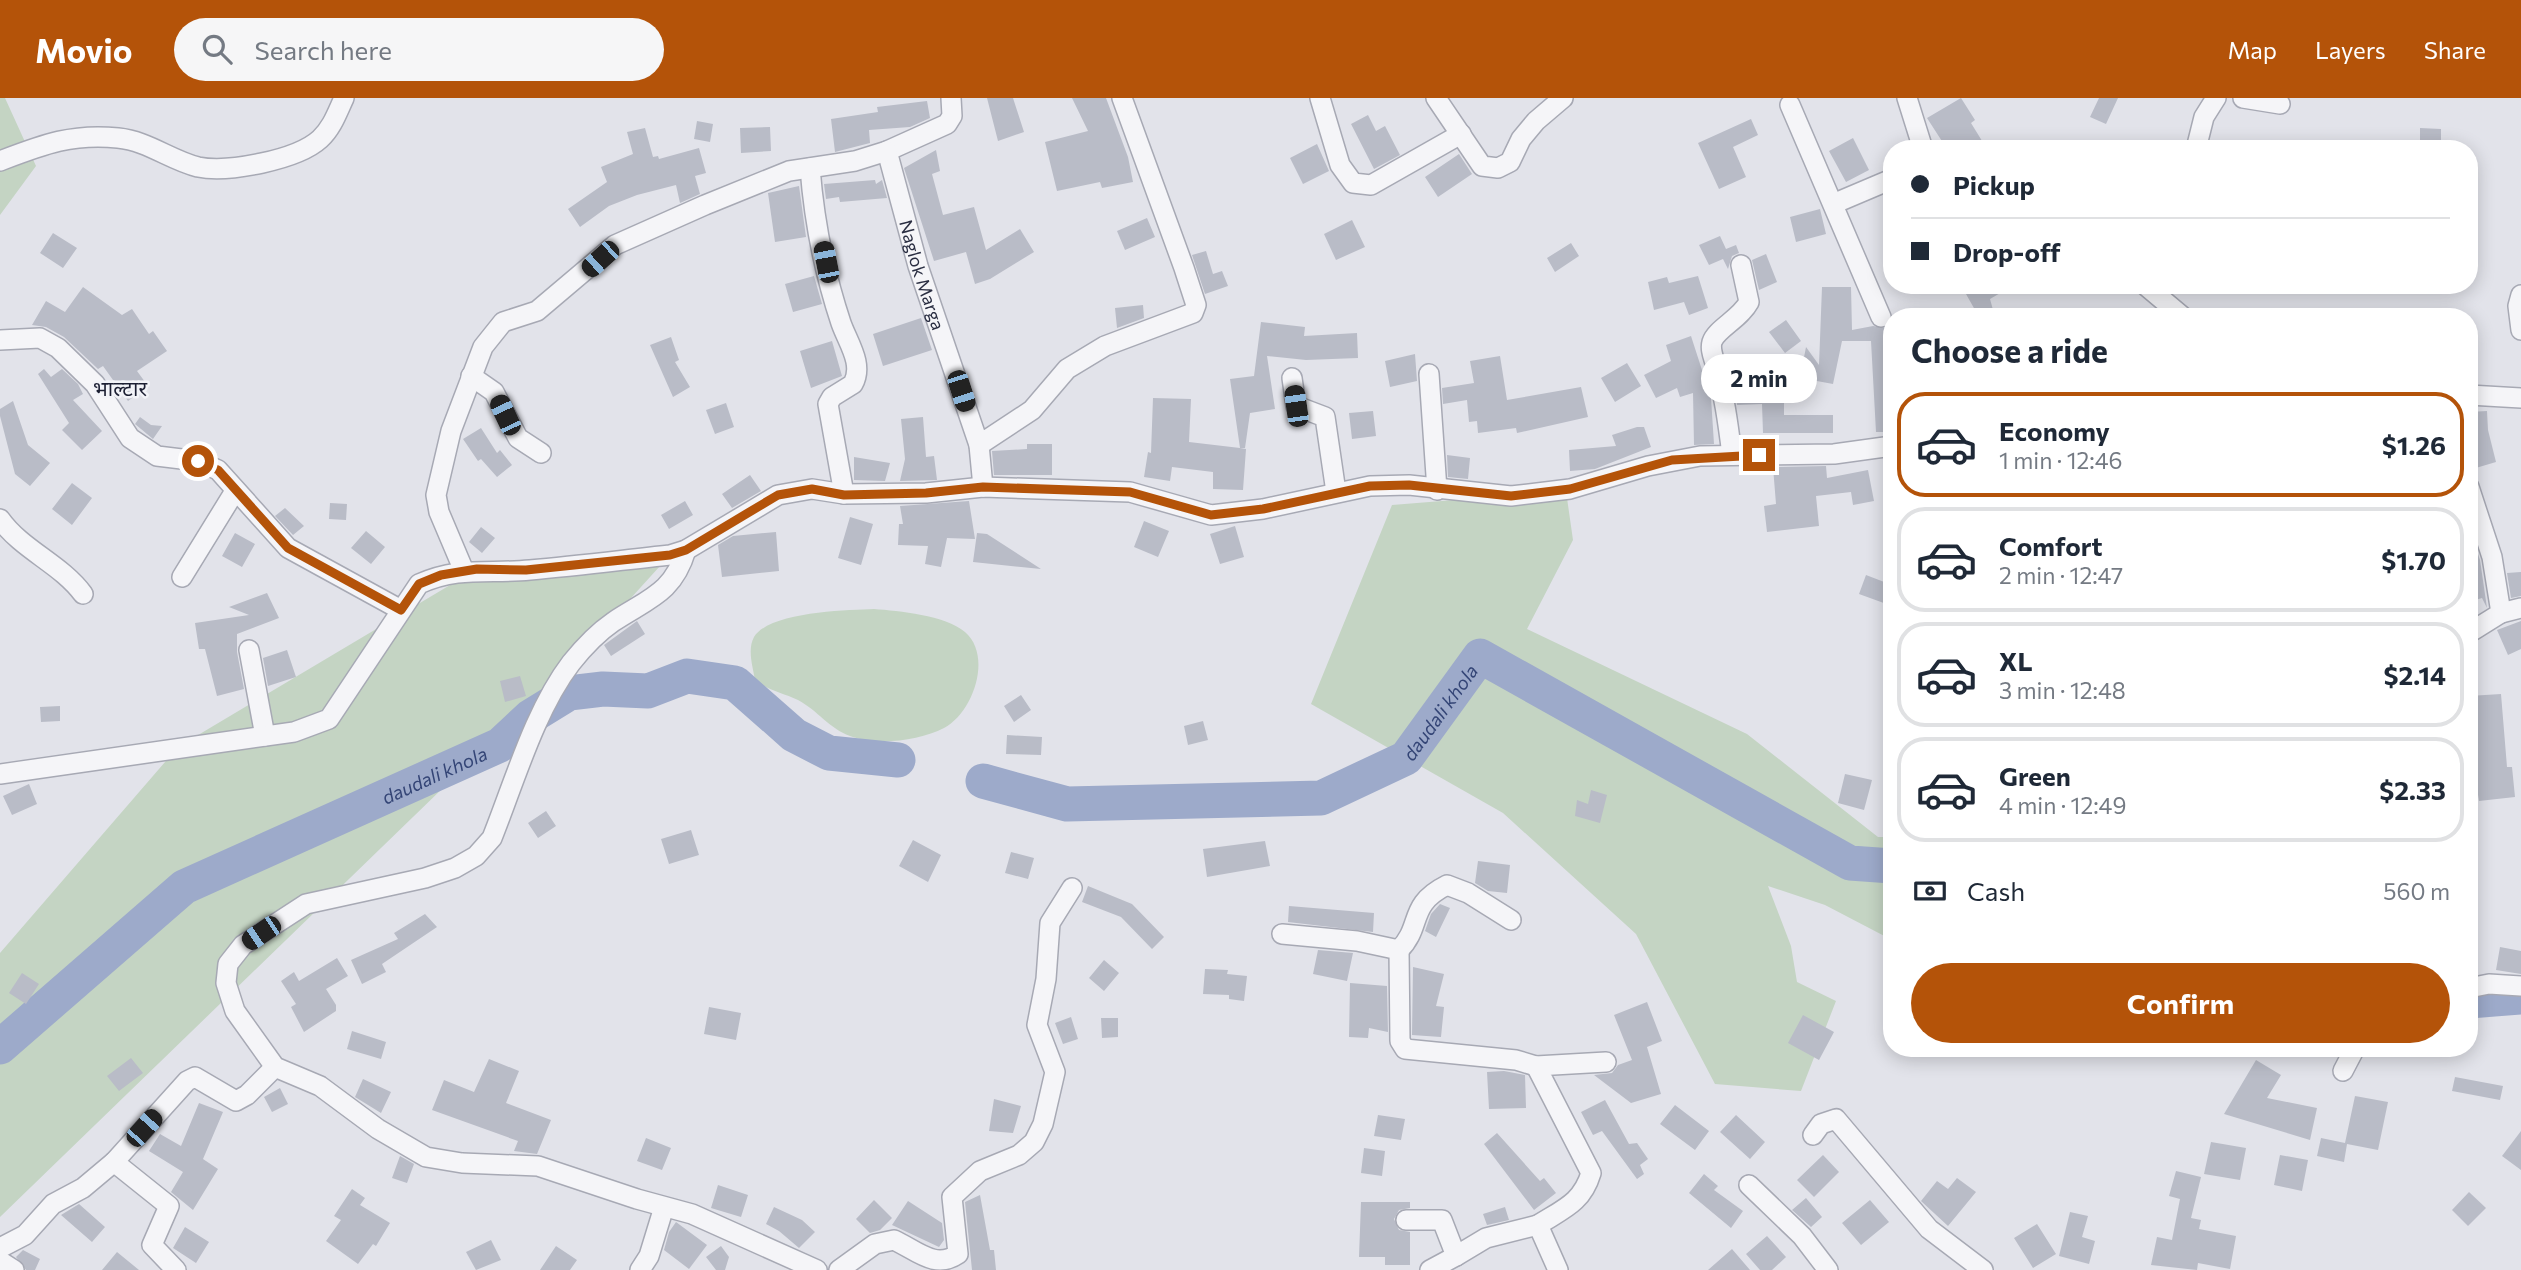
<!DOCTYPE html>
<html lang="en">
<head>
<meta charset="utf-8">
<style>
  body { margin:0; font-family:Commissioner,"Noto Sans Devanagari",sans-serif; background:#f6f6f7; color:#1f2937; height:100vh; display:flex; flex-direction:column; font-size:26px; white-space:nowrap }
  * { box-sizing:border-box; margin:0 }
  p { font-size:23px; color:#747a83 }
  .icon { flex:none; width:38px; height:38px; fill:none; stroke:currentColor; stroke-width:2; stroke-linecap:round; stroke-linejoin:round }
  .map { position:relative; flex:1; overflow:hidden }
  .drawer { position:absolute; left:1883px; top:210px; width:595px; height:749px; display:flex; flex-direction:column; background:#fff; border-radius:28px; box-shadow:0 4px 18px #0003 }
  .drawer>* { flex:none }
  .top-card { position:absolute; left:1883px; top:42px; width:595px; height:154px; border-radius:28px; box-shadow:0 4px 18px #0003; display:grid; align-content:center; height:154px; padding:0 28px; background:#fff }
  .end { position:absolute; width:32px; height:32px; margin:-16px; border:9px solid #b45309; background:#fff; box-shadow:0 0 0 4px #fff }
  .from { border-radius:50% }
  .bubble { position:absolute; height:49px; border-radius:24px; background:#fff; box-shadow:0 4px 18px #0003; font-size:23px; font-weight:700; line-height:49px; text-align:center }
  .car { position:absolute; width:21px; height:42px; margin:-21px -10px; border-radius:9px; box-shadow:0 0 5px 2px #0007; background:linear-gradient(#222 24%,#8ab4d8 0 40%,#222 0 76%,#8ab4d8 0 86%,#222 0) }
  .top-card b { display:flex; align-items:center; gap:24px; height:66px; font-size:26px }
  .top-card b+b { border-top:2px solid #e0e1e3 }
  .top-card i { width:18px; height:18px; background:#1f2937 }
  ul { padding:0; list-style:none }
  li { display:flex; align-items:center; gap:21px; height:105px; margin:0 14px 10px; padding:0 14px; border:4px solid #e0e1e3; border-radius:28px }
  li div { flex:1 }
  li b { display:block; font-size:26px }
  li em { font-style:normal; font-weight:700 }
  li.active { border-color:#b45309 }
  li>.icon { width:63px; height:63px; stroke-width:1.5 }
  h2 { padding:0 28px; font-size:32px; line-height:84px }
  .pay { display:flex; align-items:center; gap:18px; height:77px; padding:0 28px; font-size:26px }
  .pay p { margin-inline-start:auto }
  .button { display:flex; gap:14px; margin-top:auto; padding:14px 28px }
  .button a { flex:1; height:80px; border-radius:42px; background:#b45309; color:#fff; font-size:28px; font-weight:700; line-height:80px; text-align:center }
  header { display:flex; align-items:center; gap:42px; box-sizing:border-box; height:98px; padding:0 35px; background:#b45309; color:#fff }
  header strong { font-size:33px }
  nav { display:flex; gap:38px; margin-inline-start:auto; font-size:24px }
  .search { width:490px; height:63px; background:#f6f6f7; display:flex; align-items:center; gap:18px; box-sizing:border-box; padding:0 24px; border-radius:38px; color:#747a83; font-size:26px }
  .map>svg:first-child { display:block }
  .green { fill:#c4d4c3 }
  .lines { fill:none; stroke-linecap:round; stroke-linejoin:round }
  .river { stroke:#9daaca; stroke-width:35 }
  .building { fill:#b9bcc7 }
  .minor-casing { stroke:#a7a9b4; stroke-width:22 }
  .minor { stroke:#f5f5f8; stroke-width:19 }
  .route { stroke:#b45309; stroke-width:9 }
  .labels { text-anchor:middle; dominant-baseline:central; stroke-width:5; stroke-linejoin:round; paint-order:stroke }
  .street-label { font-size:18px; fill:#2a2e42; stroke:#f2f3f8 }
  .water-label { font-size:19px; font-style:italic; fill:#344576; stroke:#f2f3f8 }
  .quarter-label { font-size:21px; fill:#1c1f33; stroke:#f2f3f8 }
</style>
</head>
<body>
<header>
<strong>Movio</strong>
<div class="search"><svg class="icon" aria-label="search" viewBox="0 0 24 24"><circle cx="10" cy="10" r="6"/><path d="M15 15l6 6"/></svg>Search here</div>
<nav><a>Map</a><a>Layers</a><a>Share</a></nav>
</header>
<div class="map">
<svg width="2521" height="1172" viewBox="0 0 2521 1172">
  <rect width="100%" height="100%" fill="#e2e3ea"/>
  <path class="green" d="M0,0h5l31,68 -36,49z
    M1566,393l7,49 -46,89 220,105 131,103h14v103l-67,-35 -57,-19 23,60 6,36 39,19 -35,90 -86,-7 -79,-150 -133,-121 -192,-109 81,-199z
    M670,457l-98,108 -572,554v-264l178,-206 299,-178z
    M874,511c25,2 71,6 91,23 28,24 8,81 -21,96 -25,13 -68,18 -94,8 -20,-7 -33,-26 -52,-36 -15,-7 -29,-9 -43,-20 -2,-13 -8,-30 -1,-43 15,-25 92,-27 120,-28z"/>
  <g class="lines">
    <g class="river">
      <path id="s1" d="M983,683l84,23 254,-6 85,-40 74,-102 370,207 42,3"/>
      <path d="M2469,903l52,-4"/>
      <path id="s2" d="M0,949l184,-160 316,-142 30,-28 39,-24 34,-4 45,2 39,-15 48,7 59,52 35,18 69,7"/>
    </g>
  </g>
  <path class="building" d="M987,0h26l11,34 -26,9z
    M1072,0h34l22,59 5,25 -31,6 -2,-6 -43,9 -12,-49 43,-11z
    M1961,0l14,22 -4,3 16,26h-40l-20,-31z
    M2099,0h19l-12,26 -16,-7z
    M927,3l3,17 -20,9 -41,3 1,13 -35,9 -4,-33 47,-7 -1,-5z
    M1368,17l8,16 9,-5 15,29 -26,14 -23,-45z
    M1751,21l7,16 -25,12 13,30 -27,12 -21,-46z
    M697,23l16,3 -3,18 -16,-3z
    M770,29l1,24 -30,2 -1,-25z
    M645,30l8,29 5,-1 1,3 40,-11 7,25 -11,3 5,18 -20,9 -4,-18 -39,10 -28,11 -29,21 -12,-18 39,-27 -6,-15 32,-13 -6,-22z
    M2420,30l21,1v19h-21z
    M1853,40l16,32 -23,12 -17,-31z
    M1317,46l12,27 -26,13 -13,-26z
    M936,52l4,21 -8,3 11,41 31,-8 12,43 34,-21 14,23 -44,27 -15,5 -9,-32 -32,9 -30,-93z
    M1459,56l13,20 -34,23 -13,-20z
    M875,82l1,4 6,-4 5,18 -47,4 -1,-5 -13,2 -2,-15z
    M799,88l7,51 -31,5 -7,-49z
    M1820,111l6,25 -30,8 -6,-25z
    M1147,120l8,19 -30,13 -8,-19z
    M1352,122l13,27 -29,13 -12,-26z
    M53,135l24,15 -14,20 -23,-15z
    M1720,138l6,13 10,-4 3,8 -7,3 -4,13 -5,-10 -14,6 -10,-20z
    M1571,145l8,13 -24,16 -8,-14z
    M1206,153l7,23 9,-3 6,15 -23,8 -13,-39z
    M1766,156l11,28 -18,8 -7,-30z
    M814,178l8,28 -29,8 -8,-28z
    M1698,178l10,32 -19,7 -5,-13 -30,8 -6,-28 19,-5 2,6z
    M1982,187h32l-24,14 5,18h-16l-13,-23z
    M83,189l39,28 10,-6 17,25 4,-3 14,20 -30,20 11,15 -20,15 -25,-35 -5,3 -34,-32 -18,-10 -14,-2 14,-24 19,11z
    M1822,189h29l1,43 21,-4 12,2 7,-6v110h-16l-5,-91h-29l-9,43 -27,-5 -5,-6 5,-26 13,18z
    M1143,207l1,13 -27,10 -2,-20z
    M921,220l11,32 -49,16 -10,-32z
    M1786,222l15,21 -16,12 -16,-21z
    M1261,224l44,5 -1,9 53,-3 1,25 -52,2 -39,-4 8,53 -25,4 -5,35h-5l6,1 -3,41 -30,-1v-17l-41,-5 -2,14 -26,-4 4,-25 3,1 2,-55 38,1 -2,43 51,6 -10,-69 24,-3z
    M1691,238l20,62 3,46 -20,1 -1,-52 -13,4 -3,-9 -21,10 -12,-23 27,-14 -5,-16z
    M671,239l8,23 -4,2 15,25 -17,10 -23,-52z
    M832,243l10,35 -31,12 -11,-37z
    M1415,256l2,27 -27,6 -5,-26z
    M1500,258l7,44 74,-13 7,30 -71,16 -1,-5 -38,5 -1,-12 -8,1 -2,-22 -24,4 -1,-16 32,-5 -4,-22z
    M1627,265l14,23 -26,16 -14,-24z
    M44,271l7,8 11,-8 16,15 5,10 -10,6 29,31 -20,19 -20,-20 7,-7 -31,-49z
    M1784,288v29h49v18h-70l-1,-29 -25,1 -1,-18z
    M13,303l15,44 22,18 -20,23 -15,-12 -15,-58v-7z
    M726,305l8,24 -19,7 -9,-24z
    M1373,313l3,25 -24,3 -3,-26z
    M2487,313l1,19 8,32 -27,8v-58z
    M140,319l11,8 11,1 -9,13 -18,-15z
    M923,319l3,40 8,-1 3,24 -37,1 5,-22 -4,-40z
    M1637,329h7l7,20 -56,22 -25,2 -1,-21 47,-4 -4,-11z
    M481,330l16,25 3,-3 12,15 -15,12 -16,-18 -3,2 -15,-22z
    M1027,346h25v31h-58l-2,-24 35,-2z
    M1447,357l23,3 -2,21 -20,-2z
    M854,359l36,6 -5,18 -31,-1z
    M1826,368l1,12 41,-8 6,31 -21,4 -2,-13 -35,4 3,30 -52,6 -3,-26 12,-2 -3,-37z
    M750,377l11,16 -29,17 -10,-14z
    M72,385l20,15 -20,27 -20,-16z
    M685,403l8,14 -24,14 -8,-14z
    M969,403l6,38 -28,-1 -6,29 -16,-3 3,-18 -30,-1 1,-21h4l-3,-18z
    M330,405l17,1 -1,16 -17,-1z
    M285,410l19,18 -11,9 -18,-19z
    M850,419l23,7 -12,41 -23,-7z
    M1144,423l25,10 -11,26 -24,-10z
    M1235,428l9,31 -24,7 -10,-30z
    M481,429l14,11 -13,15 -13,-11z
    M2469,429l11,33 7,48 -5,-10 -13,4z
    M366,433l19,16 -14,17 -20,-16z
    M776,434l3,39 -57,6 -4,-32 15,-9z
    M235,435l20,11 -13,23 -20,-11z
    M977,435l10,1 54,35 -68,-7z
    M2521,474v24l-10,2 -4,-25z
    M1866,477l26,10v21l-33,-12z
    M267,495l12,25 -42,16v18l7,37 -27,7 -12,-47h-6l-4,-26 54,-8 -20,-8z
    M637,523l8,13 -34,22 -7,-11z
    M2521,523v28l-13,6 -11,-25z
    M287,552l9,27 -28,9 -5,-28z
    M520,578l6,20 -21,6 -5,-21z
    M2501,596l6,73h5l3,30 -36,4 -10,-62v-43z
    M1021,597l10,15 -17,12 -10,-16z
    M60,608v15l-19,1 -1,-15z
    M1203,623l5,19 -20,5 -4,-19z
    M1007,637l35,2 -1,18 -35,-1z
    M1845,676l27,6 -8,30 -26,-7z
    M29,686l8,20 -25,11 -9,-19z
    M1591,692l16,5 -7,28 -25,-7 2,-16 11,4z
    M546,713l10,15 -18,12 -10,-15z
    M691,732l8,25 -30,9 -8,-25z
    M913,742l28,15 -13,27 -29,-16z
    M1265,743l5,25 -63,11 -4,-28z
    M1011,754l23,6 -6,21 -23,-6z
    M1478,763l32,4 -3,28 -19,-2 -13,-8z
    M1088,788l44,18 32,33 -12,12 -31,-32 -39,-15z
    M1440,806l10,4 -14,29 -11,-6 6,-17z
    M1289,808l85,7 -1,19 -85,-10z
    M425,816l12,13 -55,37 4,8 -24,12 -11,-24 47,-21 -4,-6z
    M2500,849l21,4v23l-25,-4z
    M1318,852l35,3 -6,28 -34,-7z
    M337,860l11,18 -22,13 10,16v6l-32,21 -13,-25 5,-3 -15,-23 13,-9 5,9z
    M1104,862l15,13 -15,18 -15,-13z
    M1413,869l31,7 -8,32 8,1 -3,30 -29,-2z
    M1205,871l23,1 -1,4 20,2 -3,25 -15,-2v-4l-26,-1z
    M22,875l17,11 -13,20 -17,-11z
    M1350,885l37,3 1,46 -19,-4 -1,10 -19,-1z
    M1647,904l15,39 -15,6 14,47 -30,9 -37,-28 18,-2 6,-8 14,-5 -18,-45z
    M709,909l32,6 -5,27 -32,-6z
    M1803,917l31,17 -15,28 -31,-17z
    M1071,919l7,22 -15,5 -8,-21z
    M1101,920h17v19l-16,1z
    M352,933l34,11 -5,17 -34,-10z
    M131,960l12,15 -24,18 -12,-15z
    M489,961l30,12 -13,32 45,17 -14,34 -23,-3 4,-10 -86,-31 12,-30 30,12z
    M2256,962l25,15 -14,23 50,10 -7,32 -86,-26z
    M1504,973l21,4 1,33 -37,1 -2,-37z
    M2455,979l48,9 -3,14 -48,-9z
    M363,981l28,13 -10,21 -26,-16z
    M280,990l8,16 -16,8 -8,-15z
    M2355,998l33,6 -10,48 -31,-6 -3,18 -27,-6 4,-18 24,5z
    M994,1001l27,7 -8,27 -24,-2z
    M1605,1002l24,44 8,-1 11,16 -8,6 4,9 -7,5 -35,-48 -9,4 -12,-23z
    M199,1005l24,9 -20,47 15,10 -25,41 -22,-18 12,-20 -34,-21 11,-17 21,12z
    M1675,1007l34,26 -14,19 -35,-26z
    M1378,1017l27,4 -4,21 -27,-4z
    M1736,1017l29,27 -15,17 -30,-27z
    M2521,1033v39l-19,-14z
    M1497,1035l43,48 4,-3 12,15 -22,17 -50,-66z
    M646,1040l25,10 -9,22 -25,-9z
    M2211,1044l35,6 -6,32 -36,-6z
    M1364,1050l21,3 -3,25 -21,-3z
    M1823,1057l16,17 -25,25 -17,-17z
    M2280,1057l28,5 -6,31 -28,-6z
    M400,1058l14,8 -7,19 -15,-5z
    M2176,1073l25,6 -10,41 10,2 -2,9 37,7 -6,33 -32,-6 -1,7 -46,-5 6,-28 15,3 8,-41 -11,-3z
    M1704,1076l14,12 -4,4 29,21 -12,17 -42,-35z
    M1957,1080l19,14 -28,34 -27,-25 16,-20 11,8z
    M718,1087l30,10 -7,22 -30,-9z
    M352,1091l13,9 -5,7 30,18 -14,23 -3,-2 -15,20 -32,-23 15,-21 -7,-4z
    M2469,1094l17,16 -18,18 -16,-16z
    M980,1097l10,55h4l2,20h-24l-7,-68z
    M1806,1100l16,19 -11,10 -19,-17z
    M874,1102l18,18 -12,12 -10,3 -14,-14z
    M1870,1102l19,22 -28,23 -19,-22z
    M908,1103l34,22 2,17 -5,7 -47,-22z
    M1361,1104h49v6l-11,2 -5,9 5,11 11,2v33h-25v-8h-26z
    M79,1106l26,23 -13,15 -31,-27z
    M774,1109l28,13 13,12 -16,16 -20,-17 -13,-7z
    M1505,1109l4,13 -22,5 -4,-11z
    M2070,1114l18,4 -6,21 13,4 -6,23 -30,-8z
    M676,1124l31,23 -18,24 -25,-19 5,-18z
    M2037,1126l19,30 -23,14 -19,-30z
    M185,1129l24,15 -13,21 -23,-15z
    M1767,1138l19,21 -14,13h-12l-14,-16z
    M491,1142l10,20 -25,10 -10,-18z
    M556,1148l21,14 -7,10h-30z
    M721,1148l8,11 -4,13h-9l-10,-13z
    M1732,1151l18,21h-42z
    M23,1152l17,9 -5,11h-9l-10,-13z
    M117,1154l22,18h-37z"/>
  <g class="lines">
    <g class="minor-casing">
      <g id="minor">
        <path id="s3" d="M951,0l1,18 -5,8 -60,27 31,115 61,179 4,42"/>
        <path d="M1320,0l20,67 13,18 18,2 90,-51"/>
        <path d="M1436,0l46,68 16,2 12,-6 11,-23 15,-18 27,-23"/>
        <path d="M1907,0l16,51"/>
        <path d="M2243,0l37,6"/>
        <path d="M1790,7l91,212"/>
        <path d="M2196,51l8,-32 12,-19"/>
        <path d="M0,63c42,-16 72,-28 118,-23 30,3 52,22 80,29 30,6 99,-7 122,-28 12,-11 17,-26 24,-41"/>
        <path d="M810,70c4,51 15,107 31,155 7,20 23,41 12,61l-21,13 -4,7 16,90"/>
        <path d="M1833,106l59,-25"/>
        <path d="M2145,187l38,32"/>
        <path d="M2521,197l-3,11 3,24"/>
        <path d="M0,242l40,-2 18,10 37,36 35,54 27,18 41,5 20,9 70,78 113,62"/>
        <path d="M1429,276l8,116"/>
        <path d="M471,278l23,16 24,46 23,15"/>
        <path d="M1292,280l4,28 29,11 11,75"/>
        <path d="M2469,297l52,3"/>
        <path d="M979,347l53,-35 35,-41 38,-23 88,-33 3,-8 -12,-37 -62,-170"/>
        <path d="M1732,357c-4,-32 -8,-62 -17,-92 -2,-7 -5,-14 -3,-21 4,-13 28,-23 37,-40l-8,-37"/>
        <path d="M2469,389l23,70 9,56 -32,20"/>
        <path d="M0,421c22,31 61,45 83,75"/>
        <path d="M686,452c-13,44 -39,49 -73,72 -16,11 -30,26 -42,41 -36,47 -57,120 -79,175l-16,18 -21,12 -30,10 -119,26 -63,41 -15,19 -2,19 9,28 40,56 45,19 58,43 48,28 36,6 76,3 99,33 55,15 125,56"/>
        <path d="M464,473l-25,-59 -3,-17 15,-64 32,-84 20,-25 34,-11 78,-66 90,-40 84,-34 66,-10 32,-10"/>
        <path d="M182,479l53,-86"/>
        <path d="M2501,515l20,-5"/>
        <path d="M249,552l16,86"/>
        <path d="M0,676l294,-42 35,-13 90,-135c40,-18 69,-10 111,-14 47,-4 93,-10 140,-15l16,-5 92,-55 34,-6 32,5 82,-1 57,-6 147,5 81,23 52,-6 107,-23 39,-1 102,11 59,-7 78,-23 52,-10 134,-2 58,-8"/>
        <path d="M1282,836l75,7 42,9 1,91 5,8 111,11 20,6"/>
        <path d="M1399,852c24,-24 8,-45 48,-65l21,8 43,27"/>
        <path d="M2469,890l20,-4 32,2"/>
        <path d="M2343,973l12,-23"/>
        <path d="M1813,1037l8,-11 15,-5 93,110 54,41"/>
        <path d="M114,1064l55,44 -17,39 24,25"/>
        <path d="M1749,1087l53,51 26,34"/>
        <path d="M1406,1122h36l14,36 30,-18 52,-13"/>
        <path d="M0,1150l25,-13 28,-31 30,-16 31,-26 73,-81 8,-4 41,24 11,-6 28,-28"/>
        <path d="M0,1163l14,9"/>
        <path d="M640,1172l9,-14 15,-49"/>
        <path d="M839,1172l36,-26 19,-4c22,10 41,30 64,14l-6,-57 28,-26 39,-16 15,-13 9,-18 12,-52 -18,-47 9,-46 4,-56 22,-35"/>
        <path d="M1430,1172l26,-14"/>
        <path d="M1558,1172l-20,-45c25,-16 44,-22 53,-52l-55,-107 70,-4"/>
      </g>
    </g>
    <use href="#minor" class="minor"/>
  </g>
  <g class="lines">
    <path class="route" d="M198,363l20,9 70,78 113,62 18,-26 22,-9 36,-6 49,1 144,-15 16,-5 92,-55 34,-6 32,6 82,-2 57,-6 147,5 81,23 52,-6 107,-23 39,-1 102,11 59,-7 102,-29 87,-5"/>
  </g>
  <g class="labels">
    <g class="street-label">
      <text stroke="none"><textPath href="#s3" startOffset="222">Naglok Marga</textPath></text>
    </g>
    <g class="water-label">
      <text stroke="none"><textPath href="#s1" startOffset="492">daudali khola</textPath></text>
      <text stroke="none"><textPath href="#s2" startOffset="518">daudali khola</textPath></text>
    </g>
    <g class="quarter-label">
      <text x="120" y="289">भाल्टार</text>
    </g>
  </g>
</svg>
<i class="end from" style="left:198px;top:363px"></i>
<i class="end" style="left:1759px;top:357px"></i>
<div class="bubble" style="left:1701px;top:256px;width:116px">2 min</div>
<i class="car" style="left:600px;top:161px;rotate:228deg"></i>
<i class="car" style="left:826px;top:164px;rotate:349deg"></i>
<i class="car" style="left:961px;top:293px;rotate:162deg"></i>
<i class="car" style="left:1296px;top:308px;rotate:352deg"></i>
<i class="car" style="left:505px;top:317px;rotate:335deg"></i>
<i class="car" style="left:261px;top:835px;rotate:236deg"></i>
<i class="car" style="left:144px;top:1030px;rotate:42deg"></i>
<div class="top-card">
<b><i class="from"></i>Pickup</b>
<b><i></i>Drop-off</b>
</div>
<section class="drawer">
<h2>Choose a ride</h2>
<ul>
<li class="active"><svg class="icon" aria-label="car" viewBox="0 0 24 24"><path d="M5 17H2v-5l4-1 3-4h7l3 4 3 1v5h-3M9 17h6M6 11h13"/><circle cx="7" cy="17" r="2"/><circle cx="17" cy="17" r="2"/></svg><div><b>Economy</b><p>1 min · 12:46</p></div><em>$1.26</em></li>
<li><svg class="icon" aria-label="car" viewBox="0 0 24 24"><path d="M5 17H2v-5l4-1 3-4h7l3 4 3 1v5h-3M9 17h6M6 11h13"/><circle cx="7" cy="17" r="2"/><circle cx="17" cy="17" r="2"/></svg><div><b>Comfort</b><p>2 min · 12:47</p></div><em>$1.70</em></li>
<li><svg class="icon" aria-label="car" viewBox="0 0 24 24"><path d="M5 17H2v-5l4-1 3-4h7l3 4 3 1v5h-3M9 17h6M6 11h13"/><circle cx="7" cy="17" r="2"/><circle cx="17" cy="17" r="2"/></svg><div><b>XL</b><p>3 min · 12:48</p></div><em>$2.14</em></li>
<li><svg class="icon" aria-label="car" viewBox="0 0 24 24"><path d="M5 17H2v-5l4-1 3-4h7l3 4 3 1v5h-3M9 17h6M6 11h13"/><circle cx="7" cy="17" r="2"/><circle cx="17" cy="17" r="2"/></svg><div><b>Green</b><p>4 min · 12:49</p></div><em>$2.33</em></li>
</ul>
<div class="pay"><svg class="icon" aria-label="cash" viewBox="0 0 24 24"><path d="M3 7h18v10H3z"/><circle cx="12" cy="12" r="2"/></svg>Cash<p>560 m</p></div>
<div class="button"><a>Confirm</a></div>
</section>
</div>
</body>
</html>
